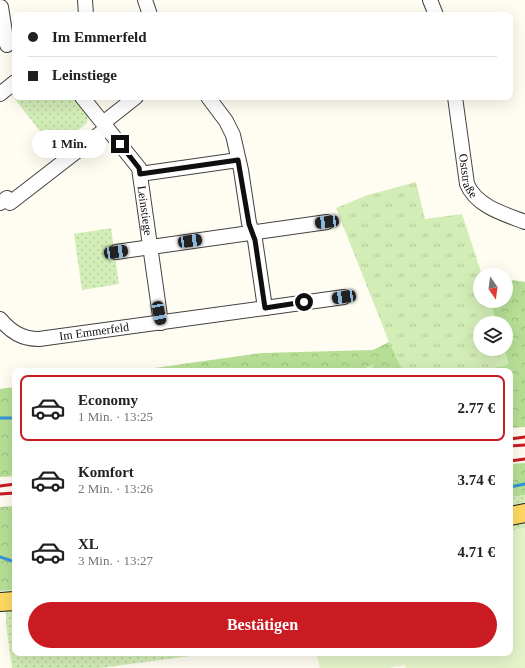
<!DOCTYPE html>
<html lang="de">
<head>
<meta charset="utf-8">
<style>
  body { margin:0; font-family:Georgia,serif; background:#f2f2f2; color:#202124; height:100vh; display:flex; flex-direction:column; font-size:15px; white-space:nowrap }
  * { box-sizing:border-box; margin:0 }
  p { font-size:13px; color:#757577 }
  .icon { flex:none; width:22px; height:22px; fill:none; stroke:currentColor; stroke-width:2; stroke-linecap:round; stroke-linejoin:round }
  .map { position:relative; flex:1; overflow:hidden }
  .sheet { position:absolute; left:12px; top:368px; width:501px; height:288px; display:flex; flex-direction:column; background:#fff; border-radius:8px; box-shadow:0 4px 16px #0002 }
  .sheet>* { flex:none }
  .guide { position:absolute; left:12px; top:12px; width:501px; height:88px; border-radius:8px; box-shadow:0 4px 16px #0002; display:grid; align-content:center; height:88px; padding:0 16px; background:#fff }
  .needle { width:26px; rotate:166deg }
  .fabs { position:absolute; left:473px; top:268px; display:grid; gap:8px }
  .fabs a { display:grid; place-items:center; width:40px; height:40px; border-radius:50%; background:#fff; box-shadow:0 4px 16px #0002; font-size:20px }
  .end { position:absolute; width:18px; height:18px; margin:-9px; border:5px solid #0f0f0f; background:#fff; box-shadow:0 0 0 2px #fff }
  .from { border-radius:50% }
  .bubble { position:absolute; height:28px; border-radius:14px; background:#fff; box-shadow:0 4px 16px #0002; font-size:13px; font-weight:700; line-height:28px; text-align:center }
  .car { position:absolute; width:12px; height:24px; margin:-12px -6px; border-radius:5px; box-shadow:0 0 3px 1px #0007; background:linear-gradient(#222 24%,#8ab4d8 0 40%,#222 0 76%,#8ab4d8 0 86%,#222 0) }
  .guide b { display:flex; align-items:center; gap:14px; height:38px; font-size:15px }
  .guide b+b { border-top:1px solid #e0e0e0 }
  .guide i { width:10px; height:10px; background:#202124 }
  ul { padding:7px 0 0; list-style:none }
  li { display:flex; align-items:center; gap:12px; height:66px; margin:0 8px 6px; padding:0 8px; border:2px solid transparent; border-radius:8px }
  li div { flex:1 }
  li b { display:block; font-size:15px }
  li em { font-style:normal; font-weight:700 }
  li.on { border-color:#cb1b22 }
  li>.icon { width:36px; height:36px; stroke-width:1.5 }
  .primary-button { display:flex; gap:8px; margin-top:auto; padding:8px 16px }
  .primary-button a { flex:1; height:46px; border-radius:24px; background:#cb1b22; color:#fff; font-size:16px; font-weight:700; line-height:46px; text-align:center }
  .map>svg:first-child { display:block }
  .grass { fill:url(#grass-tufts) }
  .forest { fill:url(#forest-crowns) }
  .wetland { fill:url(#wetland-marsh) }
  .park { fill:url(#park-dots) }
  .pitch { fill:#e5f4ca }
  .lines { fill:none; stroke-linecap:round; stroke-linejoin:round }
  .stream { stroke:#3295d8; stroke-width:3 }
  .minor-casing { stroke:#424242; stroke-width:16 }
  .major-casing { stroke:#202020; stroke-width:20 }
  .minor { stroke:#fff; stroke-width:14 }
  .major { stroke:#ffd961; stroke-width:18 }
  .rail { stroke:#cb1b22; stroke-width:3 }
  .route { stroke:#0f0f0f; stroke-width:5 }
  .labels { text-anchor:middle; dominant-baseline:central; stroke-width:4; stroke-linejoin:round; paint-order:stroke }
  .street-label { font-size:12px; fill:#0f0f0f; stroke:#fff }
</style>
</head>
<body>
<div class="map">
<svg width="525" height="668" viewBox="0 0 525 668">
  <defs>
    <pattern id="grass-tufts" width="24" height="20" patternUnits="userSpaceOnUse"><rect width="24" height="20" fill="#d3edb7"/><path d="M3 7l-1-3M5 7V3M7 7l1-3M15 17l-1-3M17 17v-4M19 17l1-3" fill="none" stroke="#b4ca9c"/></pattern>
    <pattern id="forest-crowns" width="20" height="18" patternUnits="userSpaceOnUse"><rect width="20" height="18" fill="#b6df95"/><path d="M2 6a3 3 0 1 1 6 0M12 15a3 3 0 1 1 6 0" fill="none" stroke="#9bbe7f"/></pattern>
    <pattern id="wetland-marsh" width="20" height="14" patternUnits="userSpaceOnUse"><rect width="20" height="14" fill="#d3edb7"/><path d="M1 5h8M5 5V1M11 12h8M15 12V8" fill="none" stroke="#b4ca9c"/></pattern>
    <pattern id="park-dots" width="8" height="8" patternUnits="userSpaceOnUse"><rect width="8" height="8" fill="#d3edb7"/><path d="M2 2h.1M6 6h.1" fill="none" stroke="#b4ca9c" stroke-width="1.8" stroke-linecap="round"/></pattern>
  </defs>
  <rect width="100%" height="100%" fill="#fffcf1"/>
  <path class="grass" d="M416,182l9,37 37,-5 20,61h-2v26h10l7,22h-17v26h24l5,16 -35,6h-71l-14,-29 -53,-134 32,-13z"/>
  <path class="forest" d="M506,279l19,3v145l-15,1v-57h-36l35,-6 -5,-16h2v-26h-9l-7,-22h16z
    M389,342l14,29h-270l129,-18 111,-3z
    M15,387v89l-15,1v-88z
    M525,463v32l-15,2v-33z
    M15,506v84l-15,1v-84z"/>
  <path class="wetland" d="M375,364l-5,7h-64l7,-3 41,3z"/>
  <path class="park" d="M15,91v6h59l14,18 -1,8 -33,26 -43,-55z
    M111,228l8,56 -37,6 -8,-56z
    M525,495v33l-15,3v-34z
    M15,590v63h197l-111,15h-89l-6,-44v-33z"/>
  <path class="pitch" d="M525,528v140h-119l-1,-3 -16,3h-69l-4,-15h194v-122z"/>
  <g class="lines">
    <path class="stream" d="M0,418h15
      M510,487l15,-3
      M0,557l15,5"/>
    <g class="minor-casing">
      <g id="minor">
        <path d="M85,0l1,15"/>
        <path d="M145,0l5,15"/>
        <path d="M430,0l6,15"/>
        <path d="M1,7l6,38"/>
        <path d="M0,94l15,-12"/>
        <path id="s1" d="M82,97l57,71 22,155"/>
        <path id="s2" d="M455,97l12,87c9,22 37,30 58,38"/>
        <path d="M140,174l98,-14"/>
        <path d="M0,203l7,-5 3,5 97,-75 -4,-5 33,-26"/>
        <path d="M116,252l211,-30"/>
        <path d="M265,308l79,-11"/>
        <path id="s3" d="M0,319c11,13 22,20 39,20l226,-31 -10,-68 -6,-17 -8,-53 -8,-35 -7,-14 -18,-24"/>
      </g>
    </g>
    <g class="major-casing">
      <path id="major" d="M510,516l15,-3
        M0,602l15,-1"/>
    </g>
    <use href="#minor" class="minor"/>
    <use href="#major" class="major"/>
    <path class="rail" d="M510,439l15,-2
      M510,446l15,-1
      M510,461l15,-2
      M0,486l15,-2
      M0,494l15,-1"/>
  </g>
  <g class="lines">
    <path class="route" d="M120,144l19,24 1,6 98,-14 11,64 6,16 10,68 39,-6"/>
  </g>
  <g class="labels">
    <g class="street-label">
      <text stroke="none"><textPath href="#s2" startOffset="80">Oststraße</textPath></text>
      <text stroke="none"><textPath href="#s1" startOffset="134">Leinstiege</textPath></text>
      <text stroke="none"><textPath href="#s3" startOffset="101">Im Emmerfeld</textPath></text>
    </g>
  </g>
</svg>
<div class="fabs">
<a><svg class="needle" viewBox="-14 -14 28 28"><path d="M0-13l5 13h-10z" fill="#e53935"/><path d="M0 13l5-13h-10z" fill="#757577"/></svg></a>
<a><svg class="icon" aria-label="layers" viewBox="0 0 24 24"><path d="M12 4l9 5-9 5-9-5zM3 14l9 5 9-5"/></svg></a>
</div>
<i class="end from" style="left:304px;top:302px"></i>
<i class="end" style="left:120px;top:144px"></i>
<div class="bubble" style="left:32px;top:130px;width:74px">1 Min.</div>
<i class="car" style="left:327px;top:222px;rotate:263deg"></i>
<i class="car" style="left:190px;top:241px;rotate:82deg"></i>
<i class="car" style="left:116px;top:252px;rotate:82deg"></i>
<i class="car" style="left:344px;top:297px;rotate:262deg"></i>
<i class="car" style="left:159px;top:313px;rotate:169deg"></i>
<div class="guide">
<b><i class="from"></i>Im Emmerfeld</b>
<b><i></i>Leinstiege</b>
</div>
<section class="sheet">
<ul>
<li class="on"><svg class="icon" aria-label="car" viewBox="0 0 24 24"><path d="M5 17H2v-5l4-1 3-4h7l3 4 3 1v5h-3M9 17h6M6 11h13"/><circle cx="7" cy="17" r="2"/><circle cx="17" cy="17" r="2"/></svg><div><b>Economy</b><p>1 Min. · 13:25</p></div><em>2.77 €</em></li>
<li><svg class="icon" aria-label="car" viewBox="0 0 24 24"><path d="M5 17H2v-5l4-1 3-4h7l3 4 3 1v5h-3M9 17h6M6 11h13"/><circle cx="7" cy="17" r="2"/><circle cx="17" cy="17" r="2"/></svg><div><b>Komfort</b><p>2 Min. · 13:26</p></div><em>3.74 €</em></li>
<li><svg class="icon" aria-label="car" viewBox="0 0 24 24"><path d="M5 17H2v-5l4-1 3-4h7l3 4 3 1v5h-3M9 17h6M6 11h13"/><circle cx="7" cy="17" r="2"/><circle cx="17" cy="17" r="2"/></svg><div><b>XL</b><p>3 Min. · 13:27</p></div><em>4.71 €</em></li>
</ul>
<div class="primary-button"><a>Bestätigen</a></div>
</section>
</div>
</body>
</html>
